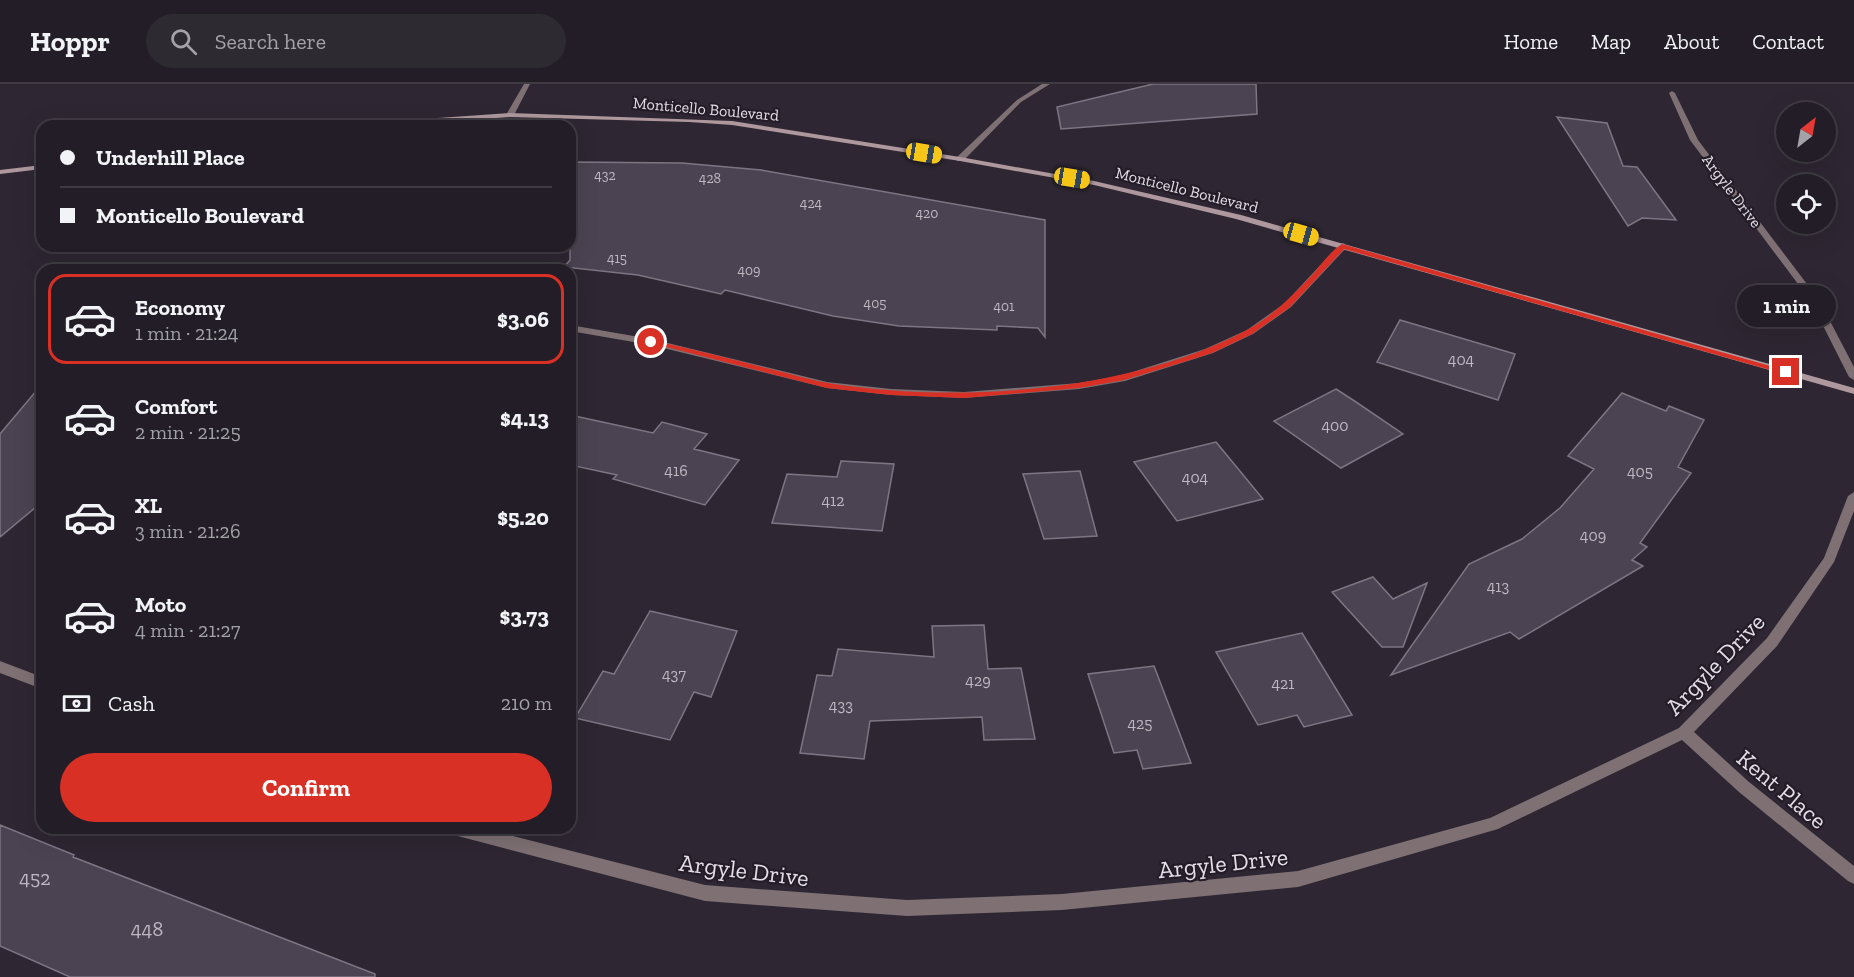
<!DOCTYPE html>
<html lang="en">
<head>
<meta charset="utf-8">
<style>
  body { margin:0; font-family:"Zilla Slab",serif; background:#2e2a32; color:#f1f3f6; height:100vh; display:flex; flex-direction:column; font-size:22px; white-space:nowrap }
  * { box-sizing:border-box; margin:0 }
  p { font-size:20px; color:#a2a2a7 }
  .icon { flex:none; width:33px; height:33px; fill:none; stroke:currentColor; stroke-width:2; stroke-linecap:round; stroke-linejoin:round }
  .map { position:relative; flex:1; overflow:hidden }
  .drawer { position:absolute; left:36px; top:180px; width:540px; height:570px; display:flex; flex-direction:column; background:#221d26; border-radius:18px; box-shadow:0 6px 24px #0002,0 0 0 2px #3f3b43 }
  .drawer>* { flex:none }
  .banner { position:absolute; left:36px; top:36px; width:540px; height:132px; border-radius:18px; box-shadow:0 6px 24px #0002,0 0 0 2px #3f3b43; display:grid; align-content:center; height:132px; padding:0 24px; background:#221d26 }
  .needle { width:39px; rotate:31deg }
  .controls { position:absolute; left:1776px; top:18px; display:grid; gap:12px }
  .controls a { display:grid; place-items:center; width:60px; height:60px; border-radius:50%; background:#221d26; box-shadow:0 6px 24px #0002,0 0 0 2px #3f3b43; font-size:30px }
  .end { position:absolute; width:27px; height:27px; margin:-14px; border:8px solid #d93025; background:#fff; box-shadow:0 0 0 3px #fff }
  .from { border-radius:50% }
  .bubble { position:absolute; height:42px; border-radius:21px; background:#221d26; box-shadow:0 6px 24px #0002,0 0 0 2px #3f3b43; font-size:20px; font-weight:700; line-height:42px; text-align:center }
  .car { position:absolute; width:18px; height:36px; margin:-18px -9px; border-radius:8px; box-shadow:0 0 4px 2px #0007; background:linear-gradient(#f5c518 24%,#345 0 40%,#f5c518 0 76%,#345 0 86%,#f5c518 0) }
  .banner b { display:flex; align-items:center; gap:21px; height:57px; font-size:22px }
  .banner b+b { border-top:2px solid #3f3b43 }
  .banner i { width:15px; height:15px; background:#f1f3f6 }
  ul { padding:10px 0 0; list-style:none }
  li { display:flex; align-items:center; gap:18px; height:90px; margin:0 12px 9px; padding:0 12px; border:3px solid transparent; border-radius:18px }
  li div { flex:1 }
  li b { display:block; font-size:22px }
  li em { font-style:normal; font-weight:700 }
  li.selected { border-color:#d93025 }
  li>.icon { width:54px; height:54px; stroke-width:1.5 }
  .pay { display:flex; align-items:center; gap:15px; height:66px; padding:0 24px; font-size:22px }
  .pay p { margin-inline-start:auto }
  .primary-button { display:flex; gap:12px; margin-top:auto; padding:12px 24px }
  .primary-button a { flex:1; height:69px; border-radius:36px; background:#d93025; color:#fff; font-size:24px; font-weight:700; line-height:69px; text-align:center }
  header { display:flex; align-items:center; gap:36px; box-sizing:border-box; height:84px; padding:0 30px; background:#221d26; border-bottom:2px solid #3f3b43 }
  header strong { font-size:28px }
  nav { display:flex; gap:33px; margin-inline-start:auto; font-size:21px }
  .search { width:420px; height:54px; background:#2e2a32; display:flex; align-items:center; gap:15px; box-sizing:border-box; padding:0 21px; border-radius:33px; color:#a2a2a7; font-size:22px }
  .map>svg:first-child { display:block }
  .building { fill:#4b4351; stroke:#7e7584; stroke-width:1.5 }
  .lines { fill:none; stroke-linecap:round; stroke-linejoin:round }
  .street { fill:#7e7073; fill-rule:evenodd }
  .secondary { fill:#ae989d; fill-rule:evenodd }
  .route { fill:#d93025 }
  .labels { text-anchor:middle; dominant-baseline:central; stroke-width:4.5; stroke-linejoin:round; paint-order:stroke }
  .far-number-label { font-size:14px; fill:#bdb8c2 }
  .far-street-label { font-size:16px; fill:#e3dfe7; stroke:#241d29 }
  .number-label { font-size:16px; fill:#bdb8c2 }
  .near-number-label { font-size:20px; fill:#bdb8c2 }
  .near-street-label { font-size:24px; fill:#e3dfe7; stroke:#241d29 }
</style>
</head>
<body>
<header>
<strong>Hoppr</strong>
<div class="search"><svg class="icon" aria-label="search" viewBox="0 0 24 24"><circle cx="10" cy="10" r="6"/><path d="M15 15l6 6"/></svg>Search here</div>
<nav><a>Home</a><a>Map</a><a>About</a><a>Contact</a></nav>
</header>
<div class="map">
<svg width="1854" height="893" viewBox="0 0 1854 893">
  <rect width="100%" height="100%" fill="#2e2733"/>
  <path class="building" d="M1153,0h103l1,30 -196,15 -4,-22z
    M1557,33l50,6 16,43 14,1 39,53 -34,-2 -14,8z
    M570,78l112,1 79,7 284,50v117l-7,-9 -41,-2v4l-98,-4 -66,-10 -108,-26 -4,4 -83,-19 -74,-8 6,-7z
    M1400,236l115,34 -17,46 -121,-38z
    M42,300v118l-42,35v-103z
    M1336,305l20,13 47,32 -62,34 -67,-47z
    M1622,309l44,18 3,-5 35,14 -26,47 13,6 -51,70 7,4 -15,13 11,6 -124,73 -9,-7 -119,43 78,-111 53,-25 38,-31 34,-39 -26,-13z
    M570,331l83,18 9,-11 45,12 -13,15 45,11 -34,45 -92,-26 4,-4 -47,-10z
    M1216,358l47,57 -86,22 -43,-59z
    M841,377l53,3 -12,67 -110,-8 15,-49 50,3z
    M1080,387l17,65 -53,3 -21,-65z
    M1373,493l20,22 34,-16 -24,64h-21l-50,-55z
    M650,527l87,20 -26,66 -17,-5 -24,48 -95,-22 28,-47 11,3z
    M984,541l4,44 33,-1 14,71 -51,1 -2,-23 -112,4 -6,38 -64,-6 17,-78 15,1 6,-27 96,8 -2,-31z
    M1302,549l50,82 -48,12 -7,-12 -39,10 -42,-73z
    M1154,582l37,97 -48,6 -6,-19 -23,3 -26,-79z
    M0,741l74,30 -1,2 302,117v3h-305l-70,-31z"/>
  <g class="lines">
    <path class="street" d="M524,0h6l-17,33h-6l-1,-2z
      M1042,0h8l-29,18 -58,59h-6v-4l60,-57z
      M1672,7l3,2 23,47 121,160 35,67v13l-5,-3 -39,-77 -120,-160 -21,-47z
      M1343,159l4,3 -1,2 -55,59 -38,27 -40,19 -88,28 -46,8 -115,9 -73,-3 -64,-7 -176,-43 -81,-14v-6l81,14 176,43 64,7 73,3 115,-9 41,-7 85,-27 42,-19 38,-27 55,-59z
      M1854,408v19l-20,51 -57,84 -83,86 55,50 105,84v18l-6,-3 -109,-89 -57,-52 -184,89 -200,58 -236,23 -155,6 -202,-15 -251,-66 -5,-2 -3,-5h36l223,57 202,15 155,-6 236,-23 192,-53 189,-90 88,-90 57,-80 24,-62z
      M0,577l42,16v12l-42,-16z"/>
    <path class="secondary" d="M510,29l222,8 228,36 134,24 147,34 613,173v6l-618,-175 -142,-34 -134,-24 -228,-36 -43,-3 -179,-5 -127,9h-36l4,-2z
      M42,81v4l-42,5v-4z"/>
  </g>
  <path class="route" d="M1342,160l449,128 -7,2 -440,-125 -54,58 -38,27 -40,19 -22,7 -66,20 -45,8 -115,10 -73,-3 -64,-7 -180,-46 4,-2c40,9 80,19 119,29 19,4 39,11 58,14 127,21 302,9 417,-52 27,-14 48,-36 69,-58 8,-10 18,-23 28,-29z"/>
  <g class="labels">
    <g class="far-number-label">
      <text x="605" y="91">432</text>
      <text x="710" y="94">428</text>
      <text x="811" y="119">424</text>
      <text x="927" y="129">420</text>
      <text x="617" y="174">415</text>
      <text x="749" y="186">409</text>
      <text x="875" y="219">405</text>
      <text x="1004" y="222">401</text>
    </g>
    <g class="far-street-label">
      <text transform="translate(706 25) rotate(5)">Monticello Boulevard</text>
      <text transform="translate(1187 106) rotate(14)">Monticello Boulevard</text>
      <text transform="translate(1732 107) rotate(53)">Argyle Drive</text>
    </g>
    <g class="number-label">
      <text x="1461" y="275">404</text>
      <text x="1335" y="341">400</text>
      <text x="676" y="386">416</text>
      <text x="1640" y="387">405</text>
      <text x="1195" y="393">404</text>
      <text x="833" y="416">412</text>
      <text x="1593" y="451">409</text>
      <text x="1498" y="502">413</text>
      <text x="674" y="590">437</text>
      <text x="978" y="596">429</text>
      <text x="1283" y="599">421</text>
      <text x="841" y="621">433</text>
      <text x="1140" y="639">425</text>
    </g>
    <g class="near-number-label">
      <text x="35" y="794">452</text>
      <text x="147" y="845">448</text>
    </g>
    <g class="near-street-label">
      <text transform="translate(1715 580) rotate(-46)">Argyle Drive</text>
      <text transform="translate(1782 705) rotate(40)">Kent Place</text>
      <text transform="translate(1223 779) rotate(-6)">Argyle Drive</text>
      <text transform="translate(744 786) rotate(7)">Argyle Drive</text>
    </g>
  </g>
</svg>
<div class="controls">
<a><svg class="needle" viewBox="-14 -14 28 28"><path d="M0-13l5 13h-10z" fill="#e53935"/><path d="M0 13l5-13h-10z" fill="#a2a2a7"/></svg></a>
<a><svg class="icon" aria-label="locate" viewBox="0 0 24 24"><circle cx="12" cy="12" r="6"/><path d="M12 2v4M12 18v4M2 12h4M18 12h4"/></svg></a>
</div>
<i class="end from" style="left:651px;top:258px"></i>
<i class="end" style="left:1786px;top:288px"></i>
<div class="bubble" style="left:1737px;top:201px;width:99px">1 min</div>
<i class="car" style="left:924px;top:69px;rotate:99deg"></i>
<i class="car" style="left:1072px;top:94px;rotate:100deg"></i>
<i class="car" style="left:1301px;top:150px;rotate:106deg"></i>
<div class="banner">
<b><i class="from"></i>Underhill Place</b>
<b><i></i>Monticello Boulevard</b>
</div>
<section class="drawer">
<ul>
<li class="selected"><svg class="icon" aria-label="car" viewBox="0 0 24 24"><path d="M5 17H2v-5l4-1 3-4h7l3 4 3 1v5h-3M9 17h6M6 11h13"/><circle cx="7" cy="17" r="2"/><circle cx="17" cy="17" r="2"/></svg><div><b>Economy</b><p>1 min · 21:24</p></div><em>$3.06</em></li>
<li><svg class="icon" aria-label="car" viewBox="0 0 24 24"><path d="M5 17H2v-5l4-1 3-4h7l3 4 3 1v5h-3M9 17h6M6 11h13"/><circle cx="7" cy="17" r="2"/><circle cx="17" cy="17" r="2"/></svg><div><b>Comfort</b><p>2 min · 21:25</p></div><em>$4.13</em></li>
<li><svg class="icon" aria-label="car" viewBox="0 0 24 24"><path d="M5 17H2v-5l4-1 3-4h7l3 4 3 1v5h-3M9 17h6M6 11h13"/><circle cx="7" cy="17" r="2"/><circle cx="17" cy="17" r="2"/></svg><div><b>XL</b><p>3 min · 21:26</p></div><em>$5.20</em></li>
<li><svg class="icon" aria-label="car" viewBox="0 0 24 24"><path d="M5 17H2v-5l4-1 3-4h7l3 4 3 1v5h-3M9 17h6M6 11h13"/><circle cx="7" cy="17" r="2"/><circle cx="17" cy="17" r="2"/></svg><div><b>Moto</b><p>4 min · 21:27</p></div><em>$3.73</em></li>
</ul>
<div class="pay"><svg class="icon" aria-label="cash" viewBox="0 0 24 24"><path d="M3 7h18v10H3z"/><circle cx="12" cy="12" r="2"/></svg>Cash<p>210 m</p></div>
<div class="primary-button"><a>Confirm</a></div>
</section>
</div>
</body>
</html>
